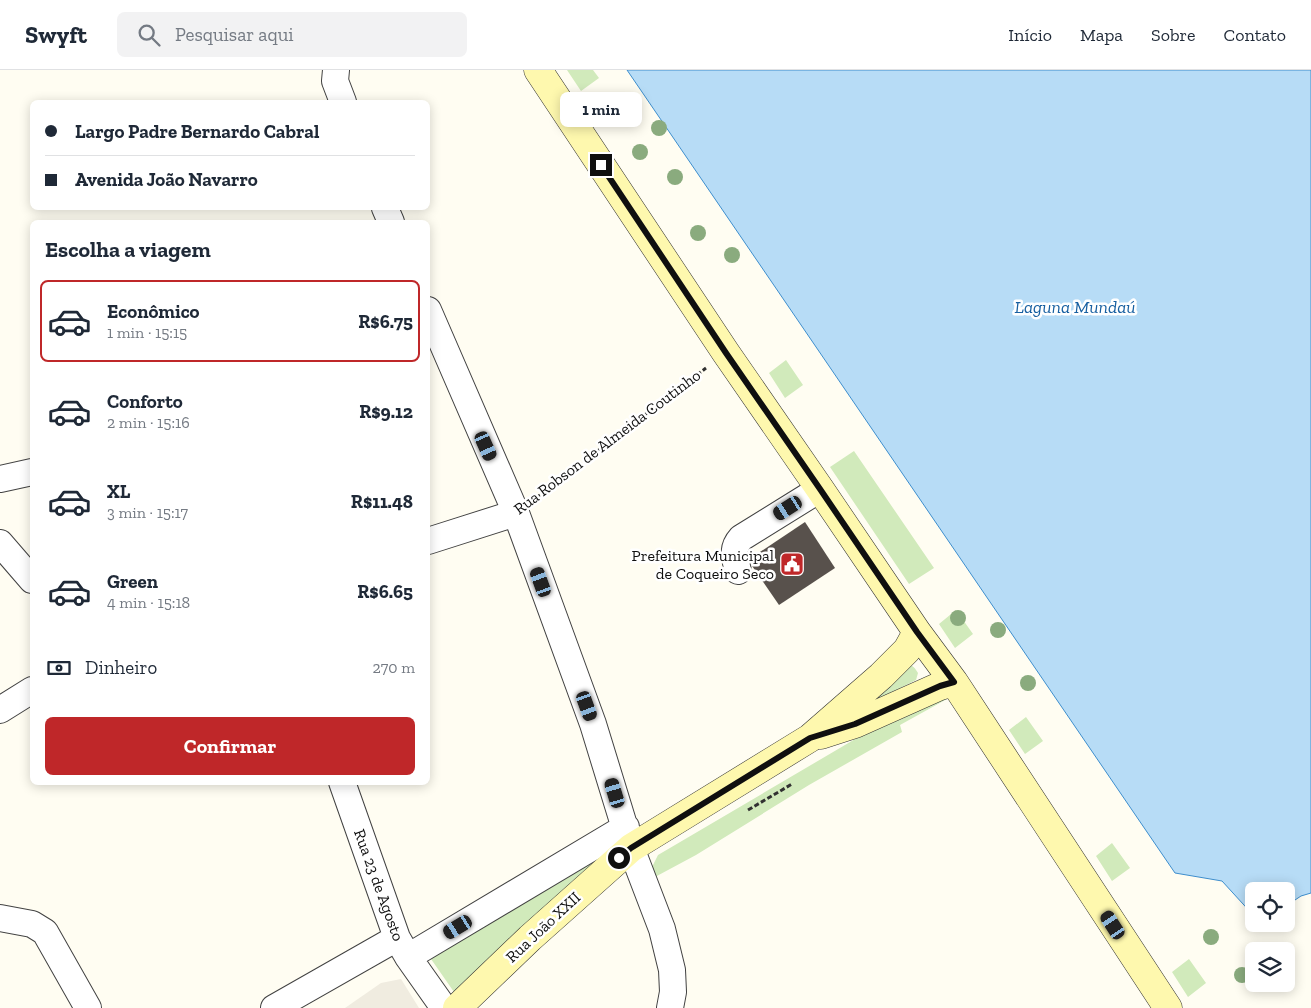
<!DOCTYPE html>
<html lang="pt">
<head>
<meta charset="utf-8">
<style>
  body { margin:0; font-family:"Zilla Slab",serif; background:#f2f2f3; color:#1f2937; height:100vh; display:flex; flex-direction:column; font-size:19px; white-space:nowrap }
  * { box-sizing:border-box; margin:0 }
  p { font-size:16px; color:#747a83 }
  .icon { flex:none; width:28px; height:28px; fill:none; stroke:currentColor; stroke-width:2; stroke-linecap:round; stroke-linejoin:round }
  .map { position:relative; flex:1; overflow:hidden }
  .drawer { position:absolute; left:30px; top:150px; width:400px; height:565px; display:flex; flex-direction:column; background:#fff; border-radius:8px; box-shadow:0 2px 12px #0003 }
  .drawer>* { flex:none }
  .guide { position:absolute; left:30px; top:30px; width:400px; height:110px; border-radius:8px; box-shadow:0 2px 12px #0003; display:grid; align-content:center; height:110px; padding:0 15px; background:#fff }
  .tools { position:absolute; left:1245px; top:812px; display:grid; gap:10px }
  .tools a { display:grid; place-items:center; width:50px; height:50px; border-radius:8px; background:#fff; box-shadow:0 2px 12px #0003; font-size:25px }
  .end { position:absolute; width:22px; height:22px; margin:-11px; border:6px solid #0f0f0f; background:#fff; box-shadow:0 0 0 2px #fff }
  .from { border-radius:50% }
  .bubble { position:absolute; height:35px; border-radius:8px; background:#fff; box-shadow:0 2px 12px #0003; font-size:16px; font-weight:700; line-height:35px; text-align:center }
  .car { position:absolute; width:15px; height:30px; margin:-15px -8px; border-radius:6px; box-shadow:0 0 4px 1px #0007; background:linear-gradient(#222 24%,#8ab4d8 0 40%,#222 0 76%,#8ab4d8 0 86%,#222 0) }
  .guide b { display:flex; align-items:center; gap:18px; height:48px; font-size:19px }
  .guide b+b { border-top:1px solid #e0e1e3 }
  .guide i { width:12px; height:12px; background:#1f2937 }
  ul { padding:0; list-style:none }
  li { display:flex; align-items:center; gap:15px; height:82px; margin:0 10px 8px; padding:0 5px; border:2px solid transparent; border-radius:8px }
  li div { flex:1 }
  li b { display:block; font-size:19px }
  li em { font-style:normal; font-weight:700 }
  li.on { border-color:#bf2729 }
  li>.icon { width:45px; height:45px; stroke-width:1.5 }
  h2 { padding:0 15px; font-size:22px; line-height:60px }
  .pay { display:flex; align-items:center; gap:12px; height:55px; padding:0 15px; font-size:19px }
  .pay p { margin-inline-start:auto }
  .primary-button { display:flex; gap:10px; margin-top:auto; padding:10px 15px }
  .primary-button a { flex:1; height:58px; border-radius:8px; background:#bf2729; color:#fff; font-size:20px; font-weight:700; line-height:58px; text-align:center }
  header { display:flex; align-items:center; gap:30px; box-sizing:border-box; height:70px; padding:0 25px; background:#fff; border-bottom:1px solid #e0e1e3 }
  header strong { font-size:24px }
  nav { display:flex; gap:28px; margin-inline-start:auto; font-size:18px }
  .search { width:350px; height:45px; background:#f2f2f3; display:flex; align-items:center; gap:12px; box-sizing:border-box; padding:0 18px; border-radius:8px; color:#747a83; font-size:19px }
  .map>svg:first-child { display:block }
  .green { fill:#d1eabb }
  .plaza { fill:#f0ece0 }
  .water { fill:#b7dcf6; stroke:#3e8ecd }
  .building { fill:#58514c }
  .lines { fill:none; stroke-linecap:round; stroke-linejoin:round }
  .street-casing { stroke:#424242; stroke-width:28 }
  .secondary-casing { stroke:#313131; stroke-width:29 }
  .path { stroke:#313131; stroke-width:3; stroke-dasharray:5 2.5; stroke-linecap:butt }
  .street { stroke:#fff; stroke-width:26 }
  .secondary { stroke:#fef8ae; stroke-width:28 }
  .tree { fill:#8aab7e }
  .route { stroke:#0f0f0f; stroke-width:6 }
  .labels { text-anchor:middle; dominant-baseline:central; stroke-width:5; stroke-linejoin:round; paint-order:stroke }
  .street-label { font-size:16px; fill:#0f0f0f; stroke:#fff }
  .poi-label { font-size:16px; fill:#0f0f0f; stroke:#fff; text-anchor:end }
  .water-label { font-size:18px; font-style:italic; fill:#1860a1; stroke:#fff }
</style>
</head>
<body>
<header>
<strong>Swyft</strong>
<div class="search"><svg class="icon" aria-label="search" viewBox="0 0 24 24"><circle cx="10" cy="10" r="6"/><path d="M15 15l6 6"/></svg>Pesquisar aqui</div>
<nav><a>Início</a><a>Mapa</a><a>Sobre</a><a>Contato</a></nav>
</header>
<div class="map">
<svg width="1311" height="938" viewBox="0 0 1311 938">
  <rect width="100%" height="100%" fill="#fffdf2"/>
  <path class="green" d="M567,0h26l6,8 -18,13z
    M786,290l17,25 -18,13 -16,-25z
    M854,381l80,117 -25,16 -79,-117z
    M956,540l17,24 -18,14 -16,-24z
    M908,595c5,0 7,3 10,8l-2,7 -53,27z
    M940,624l7,5 -47,26 2,7 -93,53 -113,70 -41,22 -3,-10 6,-12 272,-160z
    M1026,647l17,24 -18,13 -16,-24z
    M1112,773l18,25 -18,13 -16,-25z
    M597,780l7,9 -150,133 -23,-33 -2,-6z
    M1189,889l17,24 -18,14 -16,-25z"/>
  <path class="plaza" d="M401,909l18,29h-74l36,-25z"/>
  <path class="water" d="M627,0h684v823l-10,3 -15,10v-15h-32v25l-32,-35 -47,-8z"/>
  <path class="building" d="M805,452l30,46 -56,37 -31,-45z"/>
  <g class="lines">
    <g class="street-casing">
      <path id="street" d="M336,0l-1,11 8,21
        M385,138l6,14
        M428,240l88,203 77,211 38,124 31,81 10,41 1,22 -3,16
        M0,409l32,-7
        M428,471l88,-28
        M0,473l32,37
        M738,501c-3,-13 -7,-22 3,-33l79,-49
        M0,640l32,-20
        M342,712l55,156 11,19 36,51
        M0,848l32,6 13,8 43,76
        M408,887l218,-130
        M274,938l123,-70"/>
    </g>
    <g class="secondary-casing">
      <path id="secondary" d="M538,0l188,283 94,136 97,143 37,50 214,326
        M821,665l34,-11 85,-38 14,-4
        M457,938l73,-70 101,-90 179,-110 71,-62 26,-26 10,-18"/>
    </g>
    <path class="path" d="M536,428l170,-130
      M748,740l44,-26"/>
    <use href="#street" class="street"/>
    <use href="#secondary" class="secondary"/>
  </g>
  <g class="tree">
    <circle cx="659" cy="58" r="8"/>
    <circle cx="640" cy="82" r="8"/>
    <circle cx="675" cy="107" r="8"/>
    <circle cx="698" cy="163" r="8"/>
    <circle cx="732" cy="185" r="8"/>
    <circle cx="958" cy="548" r="8"/>
    <circle cx="998" cy="560" r="8"/>
    <circle cx="1028" cy="613" r="8"/>
    <circle cx="1211" cy="867" r="8"/>
    <circle cx="1242" cy="905" r="8"/>
  </g>
  <g class="lines">
    <path class="route" d="M601,95l125,188 94,136 97,143 37,50 -14,4 -85,38 -45,14 -179,110 -12,10"/>
  </g>
  <defs>
    <g id="civic-square" transform="scale(1.25)"><rect x="-9" y="-9" width="18" height="18" rx="4" fill="#bf2729" stroke="#fff"/><path d="M-.6-6.5H3V-4.5H.6V-3L4-1V1h2V6H-6V1h2V-1L-.6-3ZM-1.2 2.5V6h2.4V2.5Z" fill="#fff"/></g>
  </defs>
  <g fill-rule="evenodd">
    <use href="#civic-square" x="792" y="494"/>
  </g>
  <g class="labels">
    <g class="street-label">
      <text transform="translate(607 372) rotate(-37)">Rua Robson de Almeida Coutinho</text>
      <text transform="translate(379 815) rotate(70)">Rua 23 de Agosto</text>
      <text transform="translate(543 857) rotate(-43)">Rua João XXII</text>
    </g>
    <g class="poi-label">
      <text x="774" y="485">Prefeitura Municipal<tspan x="774" dy="18">de Coqueiro Seco</tspan></text>
    </g>
    <g class="water-label">
      <text x="1075" y="237">Laguna Mundaú</text>
    </g>
  </g>
</svg>
<div class="tools">
<a><svg class="icon" aria-label="locate" viewBox="0 0 24 24"><circle cx="12" cy="12" r="6"/><path d="M12 2v4M12 18v4M2 12h4M18 12h4"/></svg></a>
<a><svg class="icon" aria-label="layers" viewBox="0 0 24 24"><path d="M12 4l9 5-9 5-9-5zM3 14l9 5 9-5"/></svg></a>
</div>
<i class="end from" style="left:619px;top:788px"></i>
<i class="end" style="left:601px;top:95px"></i>
<div class="bubble" style="left:560px;top:22px;width:82px">1 min</div>
<i class="car" style="left:486px;top:376px;rotate:156deg"></i>
<i class="car" style="left:788px;top:438px;rotate:238deg"></i>
<i class="car" style="left:541px;top:512px;rotate:340deg"></i>
<i class="car" style="left:587px;top:636px;rotate:160deg"></i>
<i class="car" style="left:615px;top:723px;rotate:343deg"></i>
<i class="car" style="left:1113px;top:855px;rotate:327deg"></i>
<i class="car" style="left:458px;top:857px;rotate:239deg"></i>
<div class="guide">
<b><i class="from"></i>Largo Padre Bernardo Cabral</b>
<b><i></i>Avenida João Navarro</b>
</div>
<section class="drawer">
<h2>Escolha a viagem</h2>
<ul>
<li class="on"><svg class="icon" aria-label="car" viewBox="0 0 24 24"><path d="M5 17H2v-5l4-1 3-4h7l3 4 3 1v5h-3M9 17h6M6 11h13"/><circle cx="7" cy="17" r="2"/><circle cx="17" cy="17" r="2"/></svg><div><b>Econômico</b><p>1 min · 15:15</p></div><em>R$6.75</em></li>
<li><svg class="icon" aria-label="car" viewBox="0 0 24 24"><path d="M5 17H2v-5l4-1 3-4h7l3 4 3 1v5h-3M9 17h6M6 11h13"/><circle cx="7" cy="17" r="2"/><circle cx="17" cy="17" r="2"/></svg><div><b>Conforto</b><p>2 min · 15:16</p></div><em>R$9.12</em></li>
<li><svg class="icon" aria-label="car" viewBox="0 0 24 24"><path d="M5 17H2v-5l4-1 3-4h7l3 4 3 1v5h-3M9 17h6M6 11h13"/><circle cx="7" cy="17" r="2"/><circle cx="17" cy="17" r="2"/></svg><div><b>XL</b><p>3 min · 15:17</p></div><em>R$11.48</em></li>
<li><svg class="icon" aria-label="car" viewBox="0 0 24 24"><path d="M5 17H2v-5l4-1 3-4h7l3 4 3 1v5h-3M9 17h6M6 11h13"/><circle cx="7" cy="17" r="2"/><circle cx="17" cy="17" r="2"/></svg><div><b>Green</b><p>4 min · 15:18</p></div><em>R$6.65</em></li>
</ul>
<div class="pay"><svg class="icon" aria-label="cash" viewBox="0 0 24 24"><path d="M3 7h18v10H3z"/><circle cx="12" cy="12" r="2"/></svg>Dinheiro<p>270 m</p></div>
<div class="primary-button"><a>Confirmar</a></div>
</section>
</div>
</body>
</html>
